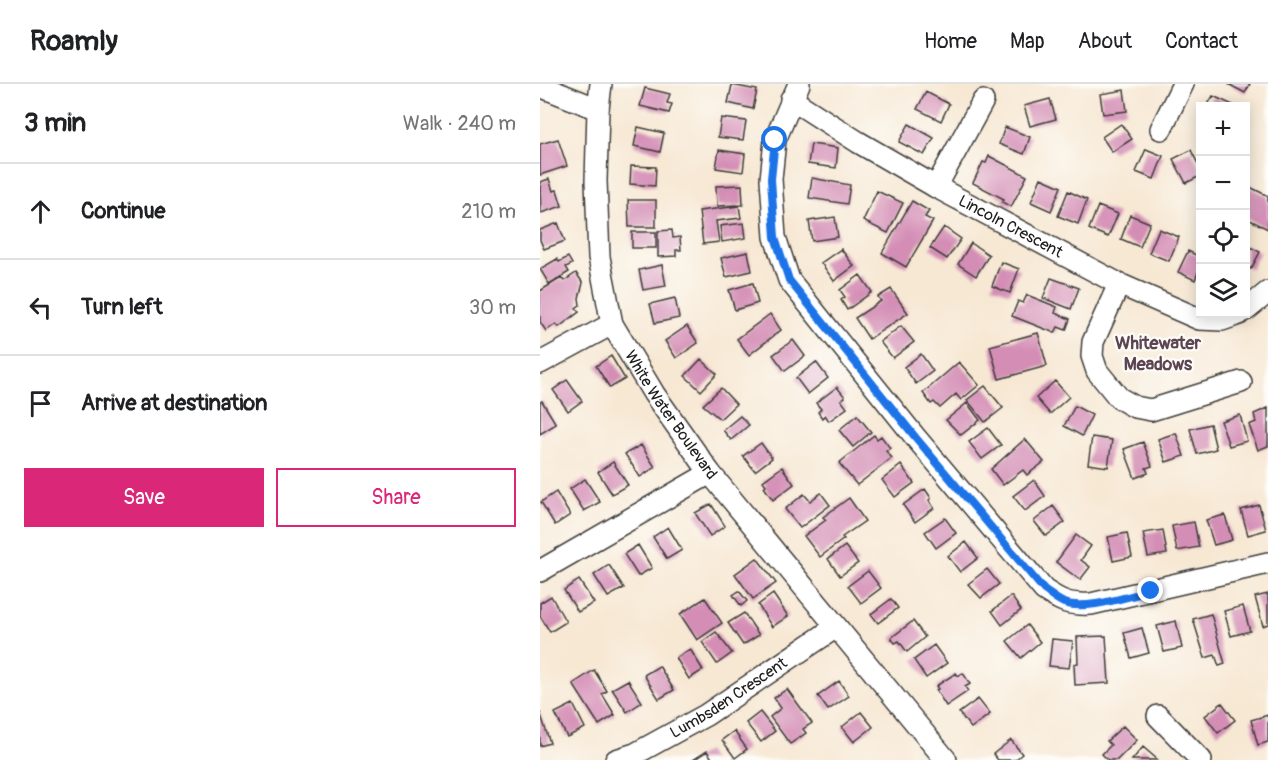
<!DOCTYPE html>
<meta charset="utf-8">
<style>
:root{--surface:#fff;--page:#f6f6f6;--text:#202124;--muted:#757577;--line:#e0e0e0;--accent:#db2777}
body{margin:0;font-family:Pangolin,sans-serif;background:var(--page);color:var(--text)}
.controls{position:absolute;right:18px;top:18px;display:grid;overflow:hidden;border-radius:0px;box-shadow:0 3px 15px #0003}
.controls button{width:54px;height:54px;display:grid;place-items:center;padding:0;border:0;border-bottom:2px solid var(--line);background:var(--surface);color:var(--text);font:30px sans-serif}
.stop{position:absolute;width:18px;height:18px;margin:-14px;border:4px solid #1a73e8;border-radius:50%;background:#fff}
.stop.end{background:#1a73e8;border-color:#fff;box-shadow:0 2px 6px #0008}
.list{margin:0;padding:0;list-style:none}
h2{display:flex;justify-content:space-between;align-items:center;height:78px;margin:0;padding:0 24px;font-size:26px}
h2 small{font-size:20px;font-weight:400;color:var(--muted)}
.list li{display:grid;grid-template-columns:39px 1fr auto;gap:18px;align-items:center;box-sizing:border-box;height:96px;padding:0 24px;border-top:2px solid var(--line)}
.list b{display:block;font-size:22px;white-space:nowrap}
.list em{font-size:20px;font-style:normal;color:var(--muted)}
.actions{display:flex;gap:12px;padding:18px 24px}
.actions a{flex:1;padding:14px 0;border:2px solid var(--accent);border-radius:0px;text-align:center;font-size:21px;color:var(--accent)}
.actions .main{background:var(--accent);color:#fff}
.icon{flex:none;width:33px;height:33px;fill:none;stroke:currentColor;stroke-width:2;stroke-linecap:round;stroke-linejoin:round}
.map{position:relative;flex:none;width:728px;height:676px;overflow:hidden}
header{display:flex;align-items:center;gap:36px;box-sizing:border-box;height:84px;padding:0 30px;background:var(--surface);border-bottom:2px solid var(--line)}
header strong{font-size:28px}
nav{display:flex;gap:33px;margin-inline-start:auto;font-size:21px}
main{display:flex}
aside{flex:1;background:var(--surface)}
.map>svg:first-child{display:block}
.building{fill:#d48eb6}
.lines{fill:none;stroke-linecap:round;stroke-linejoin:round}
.minor-casing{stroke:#3d3b38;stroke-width:24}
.minor{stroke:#fff;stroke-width:21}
.route{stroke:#1a73e8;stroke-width:8}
.labels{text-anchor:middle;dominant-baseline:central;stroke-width:4.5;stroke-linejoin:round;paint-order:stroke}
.street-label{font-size:16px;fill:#1c1c1c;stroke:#fdfcf7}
.neighbourhood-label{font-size:18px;font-weight:bold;fill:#5c4452;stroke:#fdfcf7}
</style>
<header>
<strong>Roamly</strong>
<nav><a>Home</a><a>Map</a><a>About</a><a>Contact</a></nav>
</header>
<main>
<aside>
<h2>3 min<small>Walk · 240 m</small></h2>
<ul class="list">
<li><svg class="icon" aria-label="ahead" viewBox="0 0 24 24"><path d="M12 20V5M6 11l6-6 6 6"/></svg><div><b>Continue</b></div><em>210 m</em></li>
<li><svg class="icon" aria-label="left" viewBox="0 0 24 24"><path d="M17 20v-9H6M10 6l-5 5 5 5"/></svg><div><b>Turn left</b></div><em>30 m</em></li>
<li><svg class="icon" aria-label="arrive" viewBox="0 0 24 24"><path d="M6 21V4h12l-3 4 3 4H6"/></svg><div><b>Arrive at destination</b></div></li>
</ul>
<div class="actions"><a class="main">Save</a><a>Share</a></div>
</aside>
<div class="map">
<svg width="728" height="676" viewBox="0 0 728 676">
<rect width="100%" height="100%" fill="#fdfcf7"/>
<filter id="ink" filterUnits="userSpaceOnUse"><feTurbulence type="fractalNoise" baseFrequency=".0167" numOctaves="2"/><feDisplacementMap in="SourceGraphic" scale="12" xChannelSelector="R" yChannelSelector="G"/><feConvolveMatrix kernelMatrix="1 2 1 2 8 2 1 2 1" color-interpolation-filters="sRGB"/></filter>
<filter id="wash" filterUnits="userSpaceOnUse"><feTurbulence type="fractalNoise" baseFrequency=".008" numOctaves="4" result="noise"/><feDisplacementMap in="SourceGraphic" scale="24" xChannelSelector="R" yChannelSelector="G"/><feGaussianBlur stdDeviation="1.35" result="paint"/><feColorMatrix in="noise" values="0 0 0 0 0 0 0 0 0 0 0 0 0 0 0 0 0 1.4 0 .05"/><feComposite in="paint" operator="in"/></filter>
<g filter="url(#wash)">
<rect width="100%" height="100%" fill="#f7e8d4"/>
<g id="blocks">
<!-- building -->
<path class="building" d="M688,0H710L705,9Z
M192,1L217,6L213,25L188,19Z
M105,4L130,10L127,19L132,20L129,29L100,22Z
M584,6L587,27L563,30L560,10Z
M386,8L409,20L401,37L377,25Z
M673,12L695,22H667Z
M510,15L516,35L490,42L484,22Z
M181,34L206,37L203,56L178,53Z
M369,40L394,54L384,71L359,58Z
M581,40L592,55L572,68L562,53Z
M98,43L124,49L120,68L94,62Z
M465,43L490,53L484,70L459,60Z
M18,55L27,82L0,91V60Z
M271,60L298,64L296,84L268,80Z
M606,65L623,72L614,95L596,88Z
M179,66L205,70L203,88L176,84Z
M651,66L660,84V92L646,99L633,75Z
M449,72L487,92L471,123L462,118L464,115L433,99L443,78L446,79Z
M91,82L116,83L115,102L90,100Z
M272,94L310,101L307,120L269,114Z
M501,94L521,103L511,127L491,118Z
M9,95L13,107L17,106L22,122L1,129L0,98Z
M202,101L203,121L177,122L176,102Z
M706,101L728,112V145L706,134Z
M337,107L363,119L348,149L323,137Z
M528,107L547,116L538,140L518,132Z
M88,116H116V143H89Z
M372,117L389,127L385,133L393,137L366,183L342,169Z
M199,122L201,134L176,137L179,158L163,160L159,127Z
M558,122L578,130L568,153L549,145Z
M590,131L610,139L600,163L581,155Z
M295,133L298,153L272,157L269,137Z
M18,139L25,157L4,165L0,156V146Z
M204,139L206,154L182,158L180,142Z
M404,143L421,155L407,175L390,164Z
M619,145L639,153L629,177L609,169Z
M132,146L133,154L140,153L141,166H136V172L118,173V147Z
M92,148H116V164H92Z
M431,159L449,171L436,192L418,180Z
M706,161L720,168L711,185L706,182Z
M301,165L314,182L294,197L281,179Z
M648,167L660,173V183L655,196L638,188Z
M208,168L212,187L186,193L181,174Z
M28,173L32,180L26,183L29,188L9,200L0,185L17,175L19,178Z
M461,178L479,185L470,209L452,202Z
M122,181L126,202L103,206L99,186Z
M36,189L43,199L39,214L40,221L36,224L39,228L19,243L16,240L6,247L0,238V207L21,194L24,197Z
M320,191L332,208L307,226L301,216L305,213L300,206Z
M511,194L539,204L531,225L503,214Z
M213,199L218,219L195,226L189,206Z
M351,205L368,229L329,255L315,234L341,217L338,213Z
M487,211L517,223L515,229L530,235L526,246L518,243L515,249L472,232L478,217L483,219Z
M135,214L139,234L115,239L110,220Z
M230,230L241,246L209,271L197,255Z
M147,242L158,259L136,274L125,257Z
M361,242L374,258L353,274L340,258Z
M498,249L507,282L459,295L450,262Z
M253,256L265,272L245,287L233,271Z
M381,270L393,287L376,300L364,283Z
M71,272L85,295L70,304L56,282Z
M161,275L177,290L161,307L145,292Z
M276,278L288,294L268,310L256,294Z
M419,278L439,301L421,316L416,310L400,324L394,318L391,320L383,309Z
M27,296L42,317L28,327L13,306Z
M515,297L529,313L510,330L496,314Z
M445,302L463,324L445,338L427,316Z
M297,303L305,313L301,316L307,324L289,337L285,331L282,334L278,328L281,325L276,319Z
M181,304L196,320L180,335L163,321Z
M2,317L16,340L0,350V318Z
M427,319L440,336L421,351L406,336Z
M535,322L552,331L542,352L524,342Z
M728,324V362L718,366L709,341L716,338L714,330Z
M317,331L331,348L313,363L299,346Z
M700,331L707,357L689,362L681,337Z
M200,332L209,341L191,356L183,346Z
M670,340L676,365L657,370L650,345Z
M448,344L461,361L442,375L429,358Z
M636,349L644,372L626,378L618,355Z
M334,351L337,355L341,352L350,364L346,367L352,374L317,401L299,379Z
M552,353L572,356L568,383L548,380Z
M485,355L504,378L487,391L483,386L463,401L451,385Z
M603,358L612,382L606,384L608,389L595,394L584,365Z
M221,359L232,374L215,387L203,372Z
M101,361L115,383L100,393L85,370Z
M73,378L88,401L72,410L58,388Z
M361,381L374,399L355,413L342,396Z
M242,383L254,400L233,416L224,403L226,401L223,397Z
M45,395L60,418L44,427L30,405Z
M494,396L505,412L485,427L473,412Z
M385,405L391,414L389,416L394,424L375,438L363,421Z
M16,408L30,431L15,441L1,418Z
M281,409L290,421L260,444L245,425L264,410L270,417Z
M309,414L325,437L302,453L304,455L280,473L264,452L286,436L283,433Z
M171,420L185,442L170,452L155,429Z
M719,421L726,446L708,451L701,426Z
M513,422L525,438L506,452L494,437Z
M685,431L692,456L674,461L666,436Z
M405,434L416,449L396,464L385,448Z
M654,438L659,463L637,467L632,442Z
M128,443L142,466L127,475L113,453Z
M623,446L627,470L608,473L603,449Z
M587,449L592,473L573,477L568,453Z
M536,451L551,462L541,476L550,483L540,496L516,478Z
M426,458L438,474L420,488L408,472Z
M98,461L112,484L98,492L84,470Z
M305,462L318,479L300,492L288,475Z
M217,474L236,499L213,515L195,490Z
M69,481L84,504L68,513L54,491Z
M447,485L459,500L441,514L428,500Z
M328,487L341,504L321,519L308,502Z
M39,496L54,519L38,528L24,506Z
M199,507L207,517L201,522L193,511Z
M233,510L248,532L232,543L218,521Z
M728,510V540L723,542L715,513Z
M11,512L26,538L10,548L0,532V519Z
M471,512L481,526L462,541L452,527Z
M165,514L182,539L157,556L140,530Z
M351,515L358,524L338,539L331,530Z
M703,522L710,547L691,552L684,527Z
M204,529L219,551L203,561L188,539Z
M671,530L685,580L679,582L675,571L665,574L653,535Z
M373,537L385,553L367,568L359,557L355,559L351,554Z
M636,537L642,564L624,568L617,542Z
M487,541L500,558L481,574L467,557Z
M602,544L609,569L591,574L584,549Z
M176,548L192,569L177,580L162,558Z
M566,552L569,599L535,601L534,580L538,579L537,553Z
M512,555L533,557L529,584L509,582Z
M394,561L407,579L386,594L374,576Z
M150,565L163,586L149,595L136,574Z
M119,582L134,606L119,615L104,591Z
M54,586L67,607L62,610L75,631L59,641L33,600Z
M416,589L418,592L423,589L430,600L425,603L428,607L406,622L396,606L398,605L396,602Z
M88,596L102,618L87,628L72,605Z
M299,597L309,612L288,626L278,612Z
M247,605L272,639L263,645L266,649L250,660L230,633L241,624L234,614Z
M438,615L450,630L431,644L419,629Z
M682,619L695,636L678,649L665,632Z
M33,620L45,644L27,653L15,629Z
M0,628L10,659L0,662Z
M220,628L235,647L221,658L206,639Z
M321,628L333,643L314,658L302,643Z
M728,631V658L718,661L711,636Z
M583,642L597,656L577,676H568L562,670L571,661L567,657Z
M194,647L207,665L195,674L182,656Z
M471,656L482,670L475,676H458L453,670Z
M603,663L618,676H592Z
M167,667L173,676H153Z"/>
</g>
</g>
<g filter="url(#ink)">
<use href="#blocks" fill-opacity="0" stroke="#3d3b38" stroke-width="1.5"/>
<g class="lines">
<defs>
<g id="minor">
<path id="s1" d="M61,0L58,25L56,97L59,173L72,240L114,310L170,389L406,676"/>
<path d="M259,0L235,56L231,95L235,153L249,196L376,354L504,506C522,518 529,521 551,520L728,479"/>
<path d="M0,2L58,25"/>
<path id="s2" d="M251,15L318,58L396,103L579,200L659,235L682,236L699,230"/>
<path d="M621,45L643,0"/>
<path d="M396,103L443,17"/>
<path d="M579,200L553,258L552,272L557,287L579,314L595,323L611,326L701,298"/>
<path d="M706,226L728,208"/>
<path d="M0,279L72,240"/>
<path d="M0,487L170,389"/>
<path d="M618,632L661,676"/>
<path id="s3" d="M76,676L95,670L166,631L296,543"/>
</g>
</defs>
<!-- minor casing -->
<use href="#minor" class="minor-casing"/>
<!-- minor -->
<use href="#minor" class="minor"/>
</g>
</g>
<g class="lines" filter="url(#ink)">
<!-- route -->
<path class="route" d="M235,56L231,95L235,153L249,196L376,354L504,506C510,510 517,516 524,519C547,527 587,512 611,507"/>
</g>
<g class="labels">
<!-- street labels -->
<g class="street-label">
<text stroke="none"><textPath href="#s2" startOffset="254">Lincoln Crescent</textPath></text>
<text stroke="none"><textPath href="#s1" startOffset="350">White Water Boulevard</textPath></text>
<text stroke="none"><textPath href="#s3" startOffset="129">Lumbsden Crescent</textPath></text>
</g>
<!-- neighbourhood labels -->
<g class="neighbourhood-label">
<text x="618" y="259">Whitewater<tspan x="618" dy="21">Meadows</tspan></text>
</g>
</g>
</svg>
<div class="controls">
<button>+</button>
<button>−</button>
<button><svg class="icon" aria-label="locate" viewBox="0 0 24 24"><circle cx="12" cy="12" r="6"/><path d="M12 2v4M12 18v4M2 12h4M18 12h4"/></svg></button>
<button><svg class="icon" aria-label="layers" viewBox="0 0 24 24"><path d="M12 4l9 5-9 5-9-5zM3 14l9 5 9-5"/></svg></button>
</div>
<div class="stop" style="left:235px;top:56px"></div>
<div class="stop end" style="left:611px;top:507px"></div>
</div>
</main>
